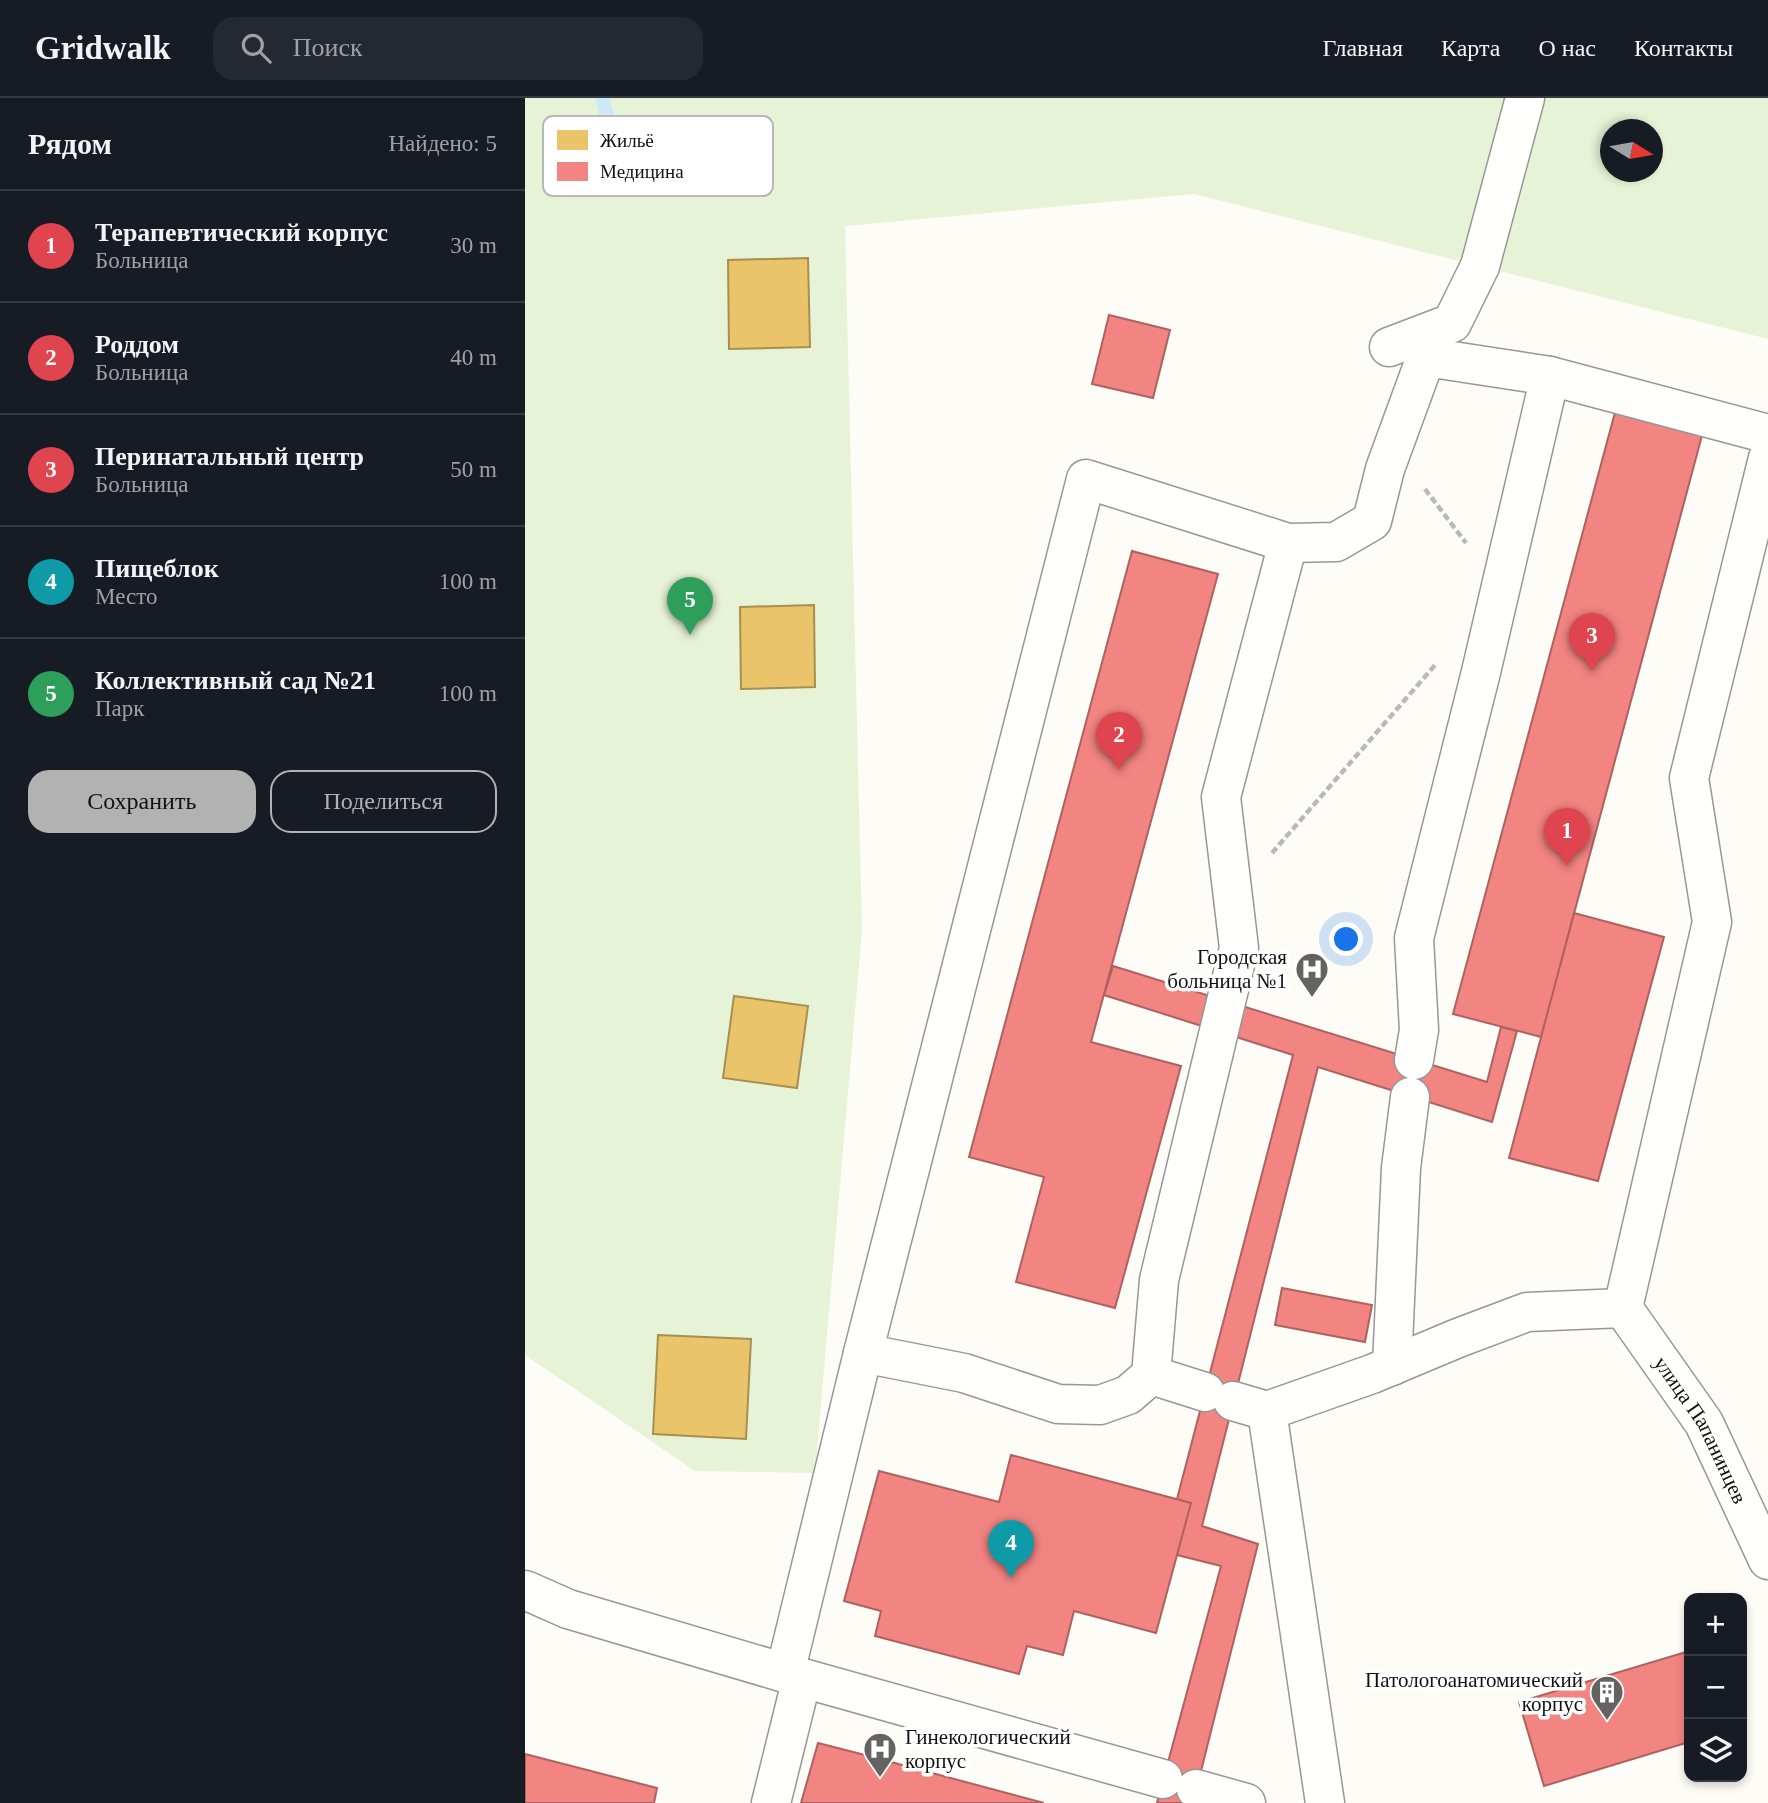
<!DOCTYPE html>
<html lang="ru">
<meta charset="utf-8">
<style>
:root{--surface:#171b24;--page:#242831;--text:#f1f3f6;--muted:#9ea1a6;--line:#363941;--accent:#b2b2b3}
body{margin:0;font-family:Georgia,serif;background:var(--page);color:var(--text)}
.controls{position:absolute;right:21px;bottom:21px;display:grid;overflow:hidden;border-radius:14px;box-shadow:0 4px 10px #0003}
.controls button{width:63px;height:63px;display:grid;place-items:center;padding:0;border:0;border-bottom:2px solid var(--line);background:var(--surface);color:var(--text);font:35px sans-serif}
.compass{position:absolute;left:1075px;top:21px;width:63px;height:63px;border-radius:50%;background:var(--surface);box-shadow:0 4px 10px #0003;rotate:101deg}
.you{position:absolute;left:822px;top:842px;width:24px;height:24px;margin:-18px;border:5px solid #fff;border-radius:50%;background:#1a73e8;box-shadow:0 0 0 10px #1a73e833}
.badge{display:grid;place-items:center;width:46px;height:46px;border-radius:50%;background:var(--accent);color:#fff;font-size:23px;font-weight:700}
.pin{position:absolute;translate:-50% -58px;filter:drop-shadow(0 2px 4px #0008)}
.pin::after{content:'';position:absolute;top:37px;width:24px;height:21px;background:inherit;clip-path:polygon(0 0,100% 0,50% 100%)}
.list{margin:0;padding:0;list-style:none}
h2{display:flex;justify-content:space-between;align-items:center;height:91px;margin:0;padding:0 28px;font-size:30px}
h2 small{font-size:23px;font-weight:400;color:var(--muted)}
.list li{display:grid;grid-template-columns:46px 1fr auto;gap:21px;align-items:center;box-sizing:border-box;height:112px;padding:0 28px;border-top:2px solid var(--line)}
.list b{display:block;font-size:26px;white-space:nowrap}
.list p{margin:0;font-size:23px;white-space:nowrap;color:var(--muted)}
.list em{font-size:23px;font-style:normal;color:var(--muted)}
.actions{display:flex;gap:14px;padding:21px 28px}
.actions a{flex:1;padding:16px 0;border:2px solid var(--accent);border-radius:21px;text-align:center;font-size:24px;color:var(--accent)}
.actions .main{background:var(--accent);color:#111}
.icon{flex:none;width:38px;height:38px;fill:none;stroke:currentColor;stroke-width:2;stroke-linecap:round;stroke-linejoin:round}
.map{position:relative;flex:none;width:1243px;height:1705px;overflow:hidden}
header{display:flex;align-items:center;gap:42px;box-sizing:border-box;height:98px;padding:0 35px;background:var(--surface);border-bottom:2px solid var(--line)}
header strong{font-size:33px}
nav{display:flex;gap:38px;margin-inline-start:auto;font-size:24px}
.search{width:490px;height:63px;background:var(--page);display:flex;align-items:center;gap:18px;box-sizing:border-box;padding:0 24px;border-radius:21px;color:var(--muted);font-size:26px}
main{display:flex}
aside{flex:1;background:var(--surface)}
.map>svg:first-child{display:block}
.green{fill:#e7f3d7;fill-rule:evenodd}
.homes{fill:#e9c46a;stroke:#a88e4f;stroke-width:2}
.health{fill:#f28482;stroke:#ae6260;stroke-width:2}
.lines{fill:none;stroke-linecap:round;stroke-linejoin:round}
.stream{stroke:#cde8f7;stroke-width:14}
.minor-casing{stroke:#979795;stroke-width:41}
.path{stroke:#b9b9b8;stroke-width:4.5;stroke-dasharray:7 3.5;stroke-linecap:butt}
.minor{stroke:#fffffe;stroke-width:38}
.labels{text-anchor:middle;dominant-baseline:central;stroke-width:7;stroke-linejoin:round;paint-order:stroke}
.poi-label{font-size:21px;fill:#111;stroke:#fff;text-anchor:end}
.street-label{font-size:21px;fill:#111;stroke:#fff}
.key{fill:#fff;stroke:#b8b8b8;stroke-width:2}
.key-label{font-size:19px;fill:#111}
</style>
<header>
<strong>Gridwalk</strong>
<div class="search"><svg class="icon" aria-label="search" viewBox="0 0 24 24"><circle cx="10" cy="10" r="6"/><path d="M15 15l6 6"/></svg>Поиск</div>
<nav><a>Главная</a><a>Карта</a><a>О нас</a><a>Контакты</a></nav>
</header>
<main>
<aside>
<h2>Рядом<small>Найдено: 5</small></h2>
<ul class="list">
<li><span class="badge" style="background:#e0444e">1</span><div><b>Терапевтический корпус</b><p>Больница</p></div><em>30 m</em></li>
<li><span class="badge" style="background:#e0444e">2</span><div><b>Роддом</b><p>Больница</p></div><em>40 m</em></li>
<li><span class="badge" style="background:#e0444e">3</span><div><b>Перинатальный центр</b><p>Больница</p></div><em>50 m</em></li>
<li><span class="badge" style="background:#0f9aa8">4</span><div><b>Пищеблок</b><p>Место</p></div><em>100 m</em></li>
<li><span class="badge" style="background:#2e9e5b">5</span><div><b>Коллективный сад №21</b><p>Парк</p></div><em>100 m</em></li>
</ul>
<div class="actions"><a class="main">Сохранить</a><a>Поделиться</a></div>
</aside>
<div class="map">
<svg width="1243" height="1705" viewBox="0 0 1243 1705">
<rect width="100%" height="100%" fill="#fdfcf7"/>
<!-- green -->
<path class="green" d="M0,0H1243V241L669,96L320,128L337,833L290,1375L170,1373L0,1257ZM1086,32H1128V74H1086Z"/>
<!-- homes -->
<path class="homes" d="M283,160L285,249L204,251L203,162Z
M289,507L290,589L216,591L215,509Z
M209,898L283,908L272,990L198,980Z
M133,1237L226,1241L221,1341L128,1336Z"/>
<!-- health -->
<path class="health" d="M584,217L645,232L628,300L567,286Z
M1092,307L1179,330L1016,939L928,916Z
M607,453L693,476L566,944L656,968L590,1210L491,1184L519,1079L444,1059Z
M1049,815L1139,839L1073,1083L984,1060Z
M588,868L962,984L976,929L992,933L967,1024L793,969L677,1428L733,1446L668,1705H632L696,1468L652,1457L666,1405L652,1401L768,957L579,897Z
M757,1190L847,1207L840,1244L750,1227Z
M486,1357L666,1405L631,1535L549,1513L538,1557L502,1548L494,1576L350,1538L356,1513L319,1503L354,1373L474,1404Z
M1161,1554L1164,1565V1644L1019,1688L994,1604Z
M293,1645L336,1656L519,1705H276Z
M0,1656L132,1690L129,1705H0Z"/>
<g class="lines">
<!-- stream -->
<path class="stream" d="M77,0L90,47"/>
<defs>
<g id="minor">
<path d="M864,249L927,225L955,168L1000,0"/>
<path d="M889,962L894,932L889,840L956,574L1025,278"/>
<path d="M1098,1210L1187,824L1164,680L1243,360"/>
<path id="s1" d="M1098,1210L1179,1325L1243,1462"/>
<path d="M338,1255L561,381L763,445L811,444L847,423L860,371L901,259L1025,278L1243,336"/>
<path d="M867,1268L876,1070L885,999"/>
<path d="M626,1277L634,1182L714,850L696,699L763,445"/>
<path d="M708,1303L742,1313L847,1276L933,1240L1002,1214L1098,1210"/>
<path d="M742,1313L800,1705"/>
<path d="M0,1492L43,1511L260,1575L338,1255L439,1275L533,1306L575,1307L603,1297L626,1277L680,1294"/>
<path d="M260,1575L638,1681"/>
<path d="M671,1691L721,1705"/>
<path d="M246,1705L277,1580"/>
</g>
</defs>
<!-- minor casing -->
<use href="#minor" class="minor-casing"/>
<!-- path -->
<path class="path" d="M900,391L941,445
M747,755L911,566"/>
<!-- minor -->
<use href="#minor" class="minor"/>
</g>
<!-- icons -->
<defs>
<symbol id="hospital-pin" viewBox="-11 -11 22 30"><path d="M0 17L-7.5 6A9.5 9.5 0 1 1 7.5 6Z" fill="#646362" stroke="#fff"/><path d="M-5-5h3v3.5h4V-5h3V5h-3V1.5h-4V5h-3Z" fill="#fff"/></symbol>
<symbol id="building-pin" viewBox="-11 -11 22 30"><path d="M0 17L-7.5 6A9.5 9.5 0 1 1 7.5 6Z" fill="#646362" stroke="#fff"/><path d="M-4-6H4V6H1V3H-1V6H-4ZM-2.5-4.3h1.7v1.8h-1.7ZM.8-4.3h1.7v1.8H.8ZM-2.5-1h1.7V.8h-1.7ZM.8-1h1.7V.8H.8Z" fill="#fff"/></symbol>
</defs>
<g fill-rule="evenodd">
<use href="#hospital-pin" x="768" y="852" width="38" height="52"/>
<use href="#building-pin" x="1063" y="1575" width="38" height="52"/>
<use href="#hospital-pin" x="336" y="1632" width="38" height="52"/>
</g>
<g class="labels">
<!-- poi labels -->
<g class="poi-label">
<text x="762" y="859">Городская<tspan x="762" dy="24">больница №1</tspan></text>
<text x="1058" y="1582">Патологоанатомический<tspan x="1058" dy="24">корпус</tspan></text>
<text x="380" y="1639" text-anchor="start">Гинекологический<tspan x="380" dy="24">корпус</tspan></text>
</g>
<!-- street labels -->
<g class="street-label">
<text stroke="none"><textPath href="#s1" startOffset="145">улица Папанинцев</textPath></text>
</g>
</g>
<!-- legend -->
<rect x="18" y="18" width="230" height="80" rx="10" class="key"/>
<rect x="32" y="32" width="31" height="20" fill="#e9c46a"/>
<rect x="32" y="64" width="31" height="19" fill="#f28482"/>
<g class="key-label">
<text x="75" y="49">Жильё</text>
<text x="75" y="80">Медицина</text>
</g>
</svg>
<div class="controls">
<button>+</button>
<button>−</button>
<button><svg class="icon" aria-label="layers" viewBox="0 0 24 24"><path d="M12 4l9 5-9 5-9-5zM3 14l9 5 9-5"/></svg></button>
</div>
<svg class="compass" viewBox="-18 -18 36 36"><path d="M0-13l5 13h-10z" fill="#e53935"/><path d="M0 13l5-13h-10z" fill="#9ea1a6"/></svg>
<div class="you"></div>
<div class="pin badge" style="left:1042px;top:768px;background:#e0444e">1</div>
<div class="pin badge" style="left:594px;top:672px;background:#e0444e">2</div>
<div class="pin badge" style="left:1067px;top:573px;background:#e0444e">3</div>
<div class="pin badge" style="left:486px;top:1480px;background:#0f9aa8">4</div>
<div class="pin badge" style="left:165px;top:537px;background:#2e9e5b">5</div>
</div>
</main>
